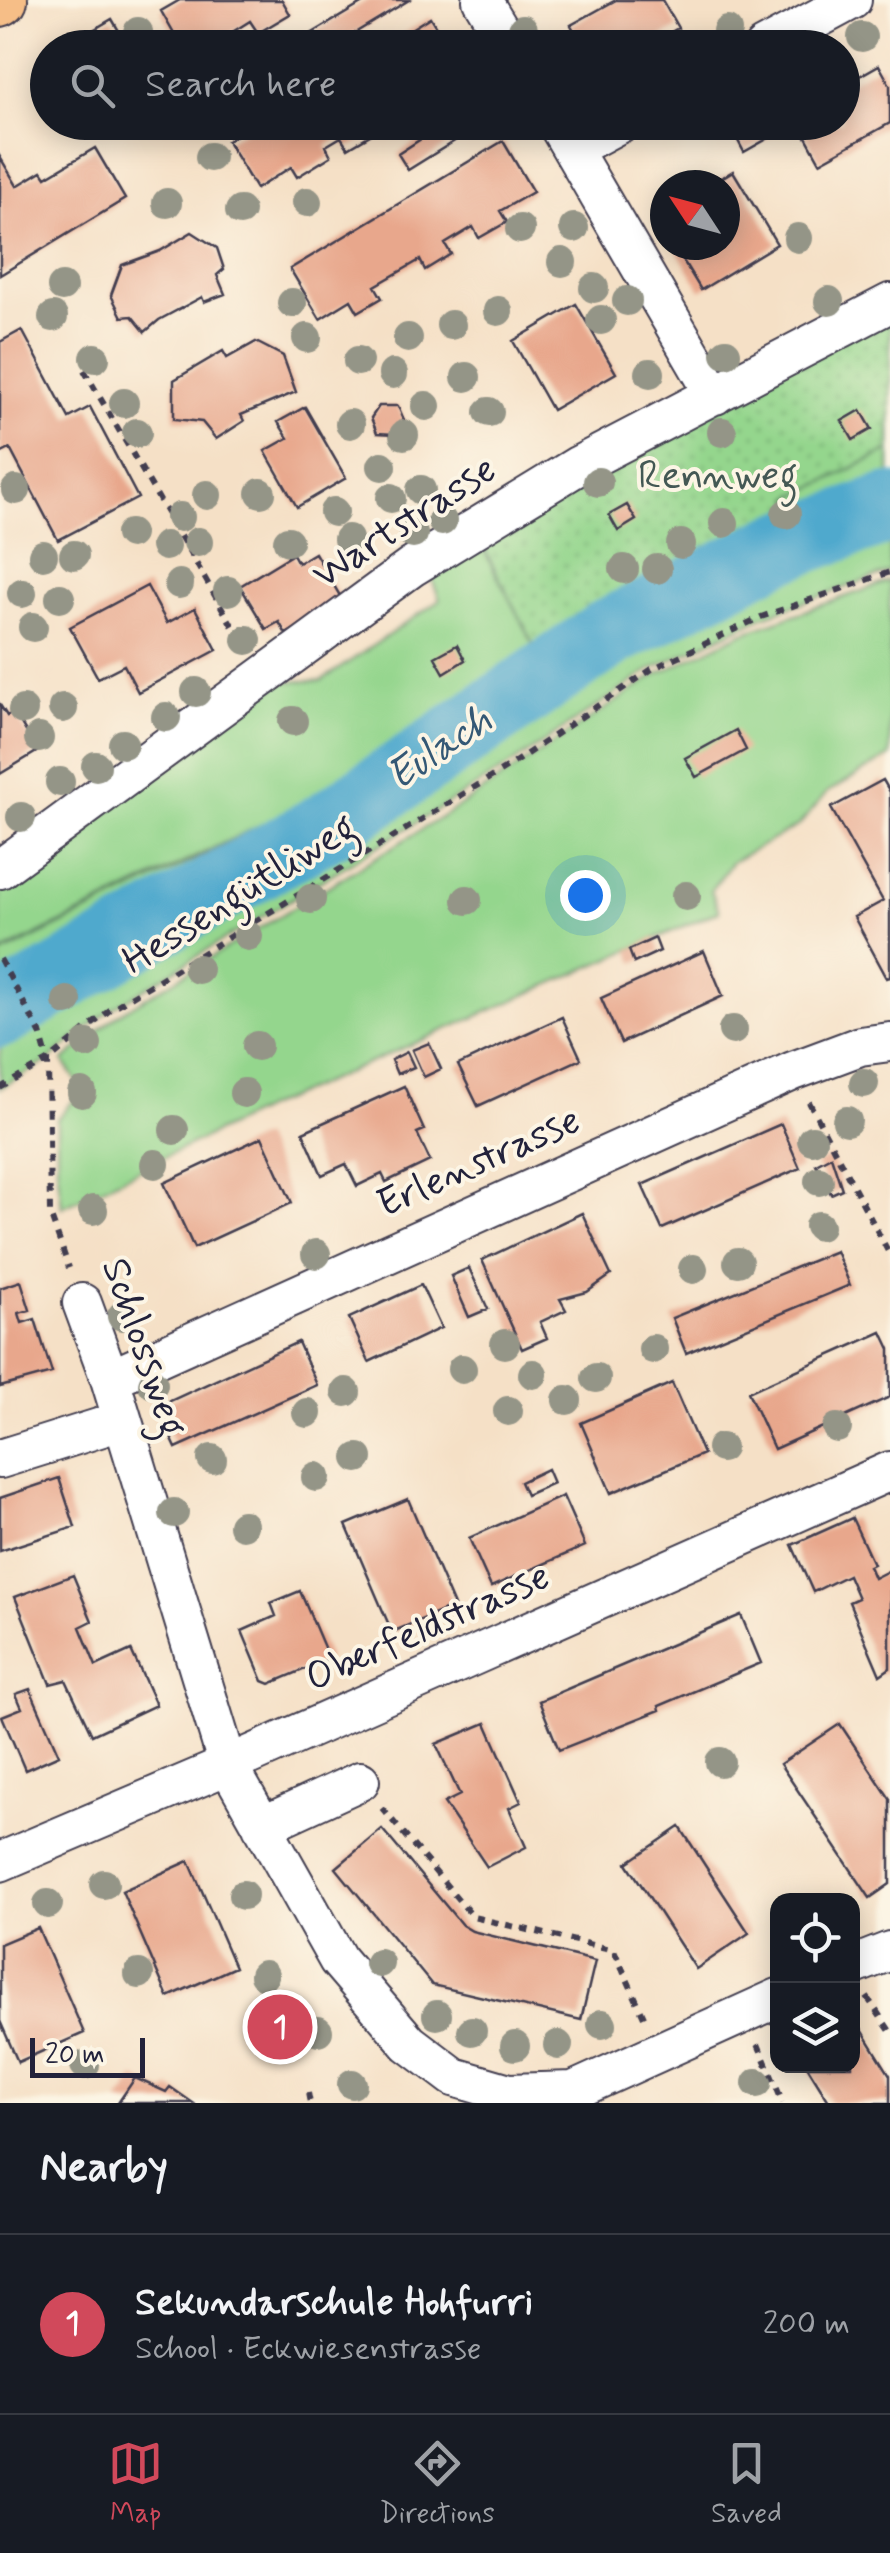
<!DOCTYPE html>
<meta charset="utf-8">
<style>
:root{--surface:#171b24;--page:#242831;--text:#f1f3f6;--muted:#9ea1a6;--line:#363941;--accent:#d1495b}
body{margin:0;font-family:Mynerve,sans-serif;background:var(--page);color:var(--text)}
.controls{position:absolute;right:30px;bottom:30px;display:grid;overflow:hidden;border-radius:20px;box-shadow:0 5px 25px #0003}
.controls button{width:90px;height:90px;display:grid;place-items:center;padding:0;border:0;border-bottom:2px solid var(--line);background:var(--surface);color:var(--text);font:50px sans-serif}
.compass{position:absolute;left:650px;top:170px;width:90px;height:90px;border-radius:50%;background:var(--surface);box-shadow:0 5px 25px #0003;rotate:306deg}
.scale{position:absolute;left:30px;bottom:25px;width:115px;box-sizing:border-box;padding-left:10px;border:5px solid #22223b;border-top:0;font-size:28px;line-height:35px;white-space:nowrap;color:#22223b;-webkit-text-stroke:8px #fcf5e5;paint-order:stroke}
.you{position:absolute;left:585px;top:895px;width:35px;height:35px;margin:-25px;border:8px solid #fff;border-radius:50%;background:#1a73e8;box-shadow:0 0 0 15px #1a73e833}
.badge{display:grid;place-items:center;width:65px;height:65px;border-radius:50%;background:var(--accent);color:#fff;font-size:32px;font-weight:700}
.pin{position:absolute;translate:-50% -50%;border:5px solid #fff;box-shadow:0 2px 10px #0006}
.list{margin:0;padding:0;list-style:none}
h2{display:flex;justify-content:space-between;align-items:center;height:130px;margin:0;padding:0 40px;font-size:42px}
h2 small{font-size:32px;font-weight:400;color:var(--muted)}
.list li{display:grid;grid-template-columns:65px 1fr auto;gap:30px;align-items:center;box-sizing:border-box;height:180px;padding:0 40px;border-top:2px solid var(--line)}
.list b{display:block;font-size:38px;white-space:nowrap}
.list p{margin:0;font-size:32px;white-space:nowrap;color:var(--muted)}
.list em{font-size:32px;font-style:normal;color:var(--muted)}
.icon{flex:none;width:55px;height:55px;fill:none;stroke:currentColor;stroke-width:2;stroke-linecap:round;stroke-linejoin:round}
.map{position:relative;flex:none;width:890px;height:2103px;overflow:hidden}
.search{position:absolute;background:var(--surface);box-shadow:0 5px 25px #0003;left:30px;right:30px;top:30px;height:110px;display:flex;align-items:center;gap:25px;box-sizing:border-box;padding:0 35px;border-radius:55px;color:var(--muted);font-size:38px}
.sheet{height:310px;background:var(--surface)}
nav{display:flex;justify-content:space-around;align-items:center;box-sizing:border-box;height:140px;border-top:2px solid var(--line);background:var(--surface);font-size:28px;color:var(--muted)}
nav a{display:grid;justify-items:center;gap:5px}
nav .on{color:var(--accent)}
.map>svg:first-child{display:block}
.grass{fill:#94d68d;stroke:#5b7c64;stroke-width:2.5}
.garden{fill:url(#garden-dots);stroke:#5b7c64;stroke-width:2.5}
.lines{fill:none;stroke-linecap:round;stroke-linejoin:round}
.river{stroke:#50a9cd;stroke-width:70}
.building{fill:#e8a78c}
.minor-casing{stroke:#423e50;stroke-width:42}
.major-casing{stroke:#423e50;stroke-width:52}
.path{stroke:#423e50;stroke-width:6;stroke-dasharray:8 8;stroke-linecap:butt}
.minor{stroke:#fff;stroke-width:38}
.major{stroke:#f6be87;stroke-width:48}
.tree{fill:#949587}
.labels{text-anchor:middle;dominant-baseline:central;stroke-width:8;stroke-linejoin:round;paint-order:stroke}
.park-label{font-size:40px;fill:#445854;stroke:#fcf5e5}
.street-label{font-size:40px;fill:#22223b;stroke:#fcf5e5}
.water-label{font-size:42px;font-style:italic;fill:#345875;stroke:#fcf5e5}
</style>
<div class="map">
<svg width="890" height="2103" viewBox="0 0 890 2103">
<defs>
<pattern id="garden-dots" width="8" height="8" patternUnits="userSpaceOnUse" patternTransform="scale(2.5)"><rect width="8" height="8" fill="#94d68d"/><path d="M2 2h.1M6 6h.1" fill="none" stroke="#7fb77b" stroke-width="1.8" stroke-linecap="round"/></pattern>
</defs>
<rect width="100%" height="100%" fill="#fcf5e5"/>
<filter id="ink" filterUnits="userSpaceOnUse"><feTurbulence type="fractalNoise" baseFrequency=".01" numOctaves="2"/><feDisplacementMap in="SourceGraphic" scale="20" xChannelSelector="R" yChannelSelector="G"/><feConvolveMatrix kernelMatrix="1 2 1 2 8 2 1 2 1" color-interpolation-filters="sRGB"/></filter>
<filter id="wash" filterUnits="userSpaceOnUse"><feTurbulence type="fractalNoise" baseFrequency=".0048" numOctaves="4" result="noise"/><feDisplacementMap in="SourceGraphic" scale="40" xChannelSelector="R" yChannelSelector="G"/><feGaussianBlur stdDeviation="2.25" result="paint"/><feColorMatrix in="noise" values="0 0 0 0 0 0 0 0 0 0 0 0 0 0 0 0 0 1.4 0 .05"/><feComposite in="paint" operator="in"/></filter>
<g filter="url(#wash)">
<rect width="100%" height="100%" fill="#f5e0c6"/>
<!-- grass -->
<path class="grass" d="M890,450V572L761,617L652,669L506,768L111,1009L48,1061L0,1088V955L341,788L348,782L0,953V883L272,681H321L440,600L429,572L479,541L533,643L803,520L789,499Z
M890,581V756L828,792L799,825L732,862L711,890L719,911L268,1107L62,1207L57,1167V1119L83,1090L63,1061L117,1015L460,806L654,676L742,633Z"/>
<!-- garden -->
<path class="garden" d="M890,303V450L790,498L803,519L533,644L474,529Z"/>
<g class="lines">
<!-- river -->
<path class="river" d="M0,1013L330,824L611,632L776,549L890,508"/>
</g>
<g id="blocks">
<!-- building -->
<path class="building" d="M180,0H282L290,14L258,33L250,21L207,48H182L161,11Z
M368,0H409L330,48H299L296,43Z
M616,0H662L678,28L643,48H584L571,25Z
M430,17L449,48H381Z
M112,19L129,48H62Z
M879,65L890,85V123L820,162L798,122H842V86Z
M257,122H376L380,129L348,148L341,137L326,146L331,156L297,177L291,167L256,189L227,141Z
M447,122H485L408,170L398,154Z
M728,122H779L783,130L744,152Z
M503,141L533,192L500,211L507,222L479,238L473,227L445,244L451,254L425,270L420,260L375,286L382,298L358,312L351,300L320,319L290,269Z
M95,148L125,199L0,275V157L17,186L42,171L46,177Z
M733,171L777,244L701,290L676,249L683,245H725V185H710Z
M192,232L217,248L224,269L217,275L225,294L204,302L202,297L159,320L145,332L132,316L122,317L111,295L122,265L160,251Z
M576,304L616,373L552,410L513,341Z
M22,330L69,418L90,407L138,498L58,540L10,449L0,454V342Z
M256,342L283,356L296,392L241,415L244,421L216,439L202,422L174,419V380L223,351L227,358Z
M379,406H398L404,420L395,434L377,433L371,418Z
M305,407L346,478L297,507L265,451L288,438L278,422Z
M861,410L872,429L853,440L842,421Z
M627,505L636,520L618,531L609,515Z
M315,553L343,601L286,634L279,622L266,629L240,586L293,554L298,563Z
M147,586L167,623L195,608L217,650L138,692L124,665L98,678L70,627Z
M457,645L465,660L444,673L435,657Z
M0,705L7,716L14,712L38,751L0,774Z
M736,730L746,750L696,777L685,758Z
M883,780L890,792V977L887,978L854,917L883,901L831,808Z
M655,938L660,951L634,963L629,950Z
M704,951L723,996L621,1043L601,998Z
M562,1017L581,1059L478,1106L458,1065Z
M429,1043L441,1069L424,1077L412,1050Z
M407,1052L414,1067L397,1074L391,1060Z
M404,1086L424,1130L417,1133L430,1161L386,1182L382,1174L357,1186L346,1164L322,1175L303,1132Z
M781,1124L800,1168L662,1229L642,1185Z
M262,1137L292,1203L194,1248L164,1183Z
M831,1156L842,1189L831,1194L816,1164Z
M582,1213L611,1275L587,1292L560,1299L566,1310L540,1322L547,1338L522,1349L482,1260Z
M836,1251L850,1285L686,1353L672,1318Z
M469,1268L488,1309L469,1317L451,1276Z
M21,1281L30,1310L19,1313L22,1323L35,1319L52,1373L0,1387V1288Z
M421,1285L441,1328L369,1362L349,1318Z
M882,1332L890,1349V1397L774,1449L748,1392Z
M298,1342L317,1385L176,1448L157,1407Z
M672,1383L703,1454L611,1493L581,1423Z
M547,1469L553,1483L526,1495L520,1482Z
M59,1478L75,1527L0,1551V1498Z
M563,1496L585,1546L491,1587L469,1538Z
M408,1499L454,1606L392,1632L346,1525Z
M852,1518L873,1564L869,1566L874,1578L890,1570V1668L880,1675L849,1602L858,1598L848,1575L813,1592L792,1545Z
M73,1575L92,1621L80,1627L96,1666L131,1650L156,1705L92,1735L66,1680L50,1684L15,1597Z
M300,1591L329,1659L270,1684L263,1681L242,1631L276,1616L271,1603Z
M741,1615L761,1663L659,1706L660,1710L559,1750L539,1701Z
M30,1689L59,1755L25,1770L2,1716L22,1708L16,1694Z
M486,1723L521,1802L509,1808L526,1847L487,1867L444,1803L460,1795L436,1744Z
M840,1724L890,1799V1884L870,1898L780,1764Z
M680,1827L749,1933L696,1969L627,1863Z
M382,1829L462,1925L472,1931L595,1961L581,2020L432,1985L336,1868Z
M189,1861L235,1967L168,1997L122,1891Z
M38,1928L84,2033L18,2062L0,2021V1944Z
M856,2020L890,2075V2103H830L807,2066H852V2023Z
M135,2078L166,2092L170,2087L193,2103H118Z"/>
</g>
</g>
<g filter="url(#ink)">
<use href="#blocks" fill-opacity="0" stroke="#423e50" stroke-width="2.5"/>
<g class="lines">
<defs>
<path id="minor" d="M482,0L511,48
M763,48L852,0
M556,122L715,395
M572,149L622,122
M0,869L412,567L579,465L890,303
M82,1303L110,1379L228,1765L338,1960L409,2043L454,2077L509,2093L573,2091L778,1998
M110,1379L793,1071L860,1046L890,1042
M0,1459L121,1421
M262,1826L360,1781
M0,1862L228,1765L890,1471
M852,1966L890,1951"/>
<path id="major" d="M0,2L3,0"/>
</defs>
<!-- minor casing -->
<use href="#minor" class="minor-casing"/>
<!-- major casing -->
<use href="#major" class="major-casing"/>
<!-- path -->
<path class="path" d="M84,370L243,644
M0,959L40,1033L48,1061L50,1214L69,1268
M0,1088L48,1061L111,1009L506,768L652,669L761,617L890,572
M809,1102L890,1255
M382,1808L473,1917L614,1950L645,2019
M867,1997L890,2031
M758,2044L783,2103
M308,2093L310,2103"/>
<!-- minor -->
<use href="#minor" class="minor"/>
<!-- major -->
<use href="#major" class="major"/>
</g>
<!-- trees -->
<g class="tree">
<circle cx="523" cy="29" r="15"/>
<circle cx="727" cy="31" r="15"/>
<circle cx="138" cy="32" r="15"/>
<circle cx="862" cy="37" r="15"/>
<circle cx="210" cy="157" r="15"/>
<circle cx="307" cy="202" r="15"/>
<circle cx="167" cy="203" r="15"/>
<circle cx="240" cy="211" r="15"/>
<circle cx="574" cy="228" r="15"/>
<circle cx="520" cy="229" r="15"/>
<circle cx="798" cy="238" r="15"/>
<circle cx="562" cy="262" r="15"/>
<circle cx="62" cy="287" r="15"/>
<circle cx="594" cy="288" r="15"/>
<circle cx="627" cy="301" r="15"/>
<circle cx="829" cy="301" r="15"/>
<circle cx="292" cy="303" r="15"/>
<circle cx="498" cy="311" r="15"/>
<circle cx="53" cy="317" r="15"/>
<circle cx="601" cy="320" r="15"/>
<circle cx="451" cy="325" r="15"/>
<circle cx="307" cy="338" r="15"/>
<circle cx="408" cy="338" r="15"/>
<circle cx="726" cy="353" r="15"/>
<circle cx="95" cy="358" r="15"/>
<circle cx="358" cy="361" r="15"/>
<circle cx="650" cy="373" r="15"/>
<circle cx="393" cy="374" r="15"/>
<circle cx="466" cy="377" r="15"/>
<circle cx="124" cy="403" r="15"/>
<circle cx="426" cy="406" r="15"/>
<circle cx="489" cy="412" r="15"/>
<circle cx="350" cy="424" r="15"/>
<circle cx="722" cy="432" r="15"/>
<circle cx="137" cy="433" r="15"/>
<circle cx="404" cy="435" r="15"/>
<circle cx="382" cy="466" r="15"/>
<circle cx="598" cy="482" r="15"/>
<circle cx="16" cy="490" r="15"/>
<circle cx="421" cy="490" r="15"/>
<circle cx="261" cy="493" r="15"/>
<circle cx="207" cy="495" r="15"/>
<circle cx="391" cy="498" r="15"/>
<circle cx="334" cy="512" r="15"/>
<circle cx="786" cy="514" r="15"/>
<circle cx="180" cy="517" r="15"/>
<circle cx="442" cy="521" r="15"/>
<circle cx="724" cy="523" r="15"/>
<circle cx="130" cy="534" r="15"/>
<circle cx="413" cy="534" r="15"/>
<circle cx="348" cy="539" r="15"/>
<circle cx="288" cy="541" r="15"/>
<circle cx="198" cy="542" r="15"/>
<circle cx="681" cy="544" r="15"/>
<circle cx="165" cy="546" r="15"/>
<circle cx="43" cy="555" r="15"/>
<circle cx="74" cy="555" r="15"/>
<circle cx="624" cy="569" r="15"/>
<circle cx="657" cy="569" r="15"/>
<circle cx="179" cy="584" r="15"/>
<circle cx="228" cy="591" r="15"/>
<circle cx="22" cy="593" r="15"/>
<circle cx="60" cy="598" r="15"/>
<circle cx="33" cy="627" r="15"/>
<circle cx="247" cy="640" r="15"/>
<circle cx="196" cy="692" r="15"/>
<circle cx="63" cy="708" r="15"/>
<circle cx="23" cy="710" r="15"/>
<circle cx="166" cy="717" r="15"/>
<circle cx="293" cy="721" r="15"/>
<circle cx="39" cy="738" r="15"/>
<circle cx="123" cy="744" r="15"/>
<circle cx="96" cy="766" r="15"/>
<circle cx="60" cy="782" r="15"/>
<circle cx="21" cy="817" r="15"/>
<circle cx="686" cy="896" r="15"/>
<circle cx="311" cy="899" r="15"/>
<circle cx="467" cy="900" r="15"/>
<circle cx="248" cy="936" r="15"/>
<circle cx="198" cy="969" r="15"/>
<circle cx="67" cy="1001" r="15"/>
<circle cx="733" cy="1030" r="15"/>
<circle cx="87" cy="1044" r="15"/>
<circle cx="257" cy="1046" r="15"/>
<circle cx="864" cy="1083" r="15"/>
<circle cx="82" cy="1093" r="15"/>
<circle cx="244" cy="1093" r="15"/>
<circle cx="847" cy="1121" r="15"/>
<circle cx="174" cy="1130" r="15"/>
<circle cx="812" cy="1140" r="15"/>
<circle cx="155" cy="1164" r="15"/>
<circle cx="819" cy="1181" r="15"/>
<circle cx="93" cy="1210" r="15"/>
<circle cx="819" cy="1226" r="15"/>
<circle cx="316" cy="1254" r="15"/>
<circle cx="738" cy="1262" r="15"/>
<circle cx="693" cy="1269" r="15"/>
<circle cx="122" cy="1316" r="15"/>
<circle cx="505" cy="1344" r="15"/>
<circle cx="653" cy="1349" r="15"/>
<circle cx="462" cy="1369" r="15"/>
<circle cx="533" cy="1374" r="15"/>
<circle cx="596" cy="1378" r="15"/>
<circle cx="153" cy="1384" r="15"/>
<circle cx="346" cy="1392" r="15"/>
<circle cx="567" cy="1400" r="15"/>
<circle cx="508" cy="1411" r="15"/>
<circle cx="307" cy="1413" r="15"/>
<circle cx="837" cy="1428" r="15"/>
<circle cx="721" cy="1448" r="15"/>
<circle cx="358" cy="1458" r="15"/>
<circle cx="212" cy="1459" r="15"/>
<circle cx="316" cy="1477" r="15"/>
<circle cx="174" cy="1513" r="15"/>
<circle cx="243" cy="1525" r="15"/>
<circle cx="720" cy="1762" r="15"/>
<circle cx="104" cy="1884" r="15"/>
<circle cx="243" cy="1895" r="15"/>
<circle cx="48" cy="1904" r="15"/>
<circle cx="379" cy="1963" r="15"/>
<circle cx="139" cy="1974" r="15"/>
<circle cx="264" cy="1975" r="15"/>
<circle cx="437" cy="2015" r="15"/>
<circle cx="602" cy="2024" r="15"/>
<circle cx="318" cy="2031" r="15"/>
<circle cx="472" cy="2031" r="15"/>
<circle cx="558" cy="2045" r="15"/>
<circle cx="515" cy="2046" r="15"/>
<circle cx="85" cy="2065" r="15"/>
<circle cx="757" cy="2083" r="15"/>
<circle cx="352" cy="2084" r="15"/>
</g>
</g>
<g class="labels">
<!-- park labels -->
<g class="park-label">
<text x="718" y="477">Rennweg</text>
</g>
<!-- street labels -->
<g class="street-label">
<text transform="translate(405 523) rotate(-33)">Wartstrasse</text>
<text transform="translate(240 895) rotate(-32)">Hessengütliweg</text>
<text transform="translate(479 1163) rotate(-24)">Erlenstrasse</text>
<text transform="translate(143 1348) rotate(71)">Schlossweg</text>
<text transform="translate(428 1628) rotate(-24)">Oberfeldstrasse</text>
</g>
<!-- water labels -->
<g class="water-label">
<text transform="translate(440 749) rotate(-34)">Eulach</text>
</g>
</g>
</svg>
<div class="controls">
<button><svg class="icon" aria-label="locate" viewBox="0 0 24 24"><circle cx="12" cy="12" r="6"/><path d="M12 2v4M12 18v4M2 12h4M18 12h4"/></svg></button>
<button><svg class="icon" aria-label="layers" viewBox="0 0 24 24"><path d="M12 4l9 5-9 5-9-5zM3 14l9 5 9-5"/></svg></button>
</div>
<svg class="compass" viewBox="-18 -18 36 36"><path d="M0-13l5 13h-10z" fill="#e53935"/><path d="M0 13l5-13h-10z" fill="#9ea1a6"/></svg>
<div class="scale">20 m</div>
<div class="you"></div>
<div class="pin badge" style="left:280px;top:2027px">1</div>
<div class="search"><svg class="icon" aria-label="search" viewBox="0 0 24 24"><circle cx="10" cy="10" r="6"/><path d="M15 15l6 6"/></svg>Search here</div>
</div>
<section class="sheet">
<h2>Nearby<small></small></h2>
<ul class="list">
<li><span class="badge">1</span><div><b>Sekundarschule Hohfurri</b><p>School · Eckwiesenstrasse</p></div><em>200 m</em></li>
</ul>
</section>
<nav>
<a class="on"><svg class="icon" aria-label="map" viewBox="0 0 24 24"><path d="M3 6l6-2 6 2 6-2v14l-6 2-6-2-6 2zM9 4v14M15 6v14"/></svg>Map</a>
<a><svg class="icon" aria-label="directions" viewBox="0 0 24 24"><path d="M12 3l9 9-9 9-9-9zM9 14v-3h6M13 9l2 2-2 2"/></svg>Directions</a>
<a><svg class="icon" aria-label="saved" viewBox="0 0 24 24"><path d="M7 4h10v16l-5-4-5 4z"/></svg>Saved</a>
</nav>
